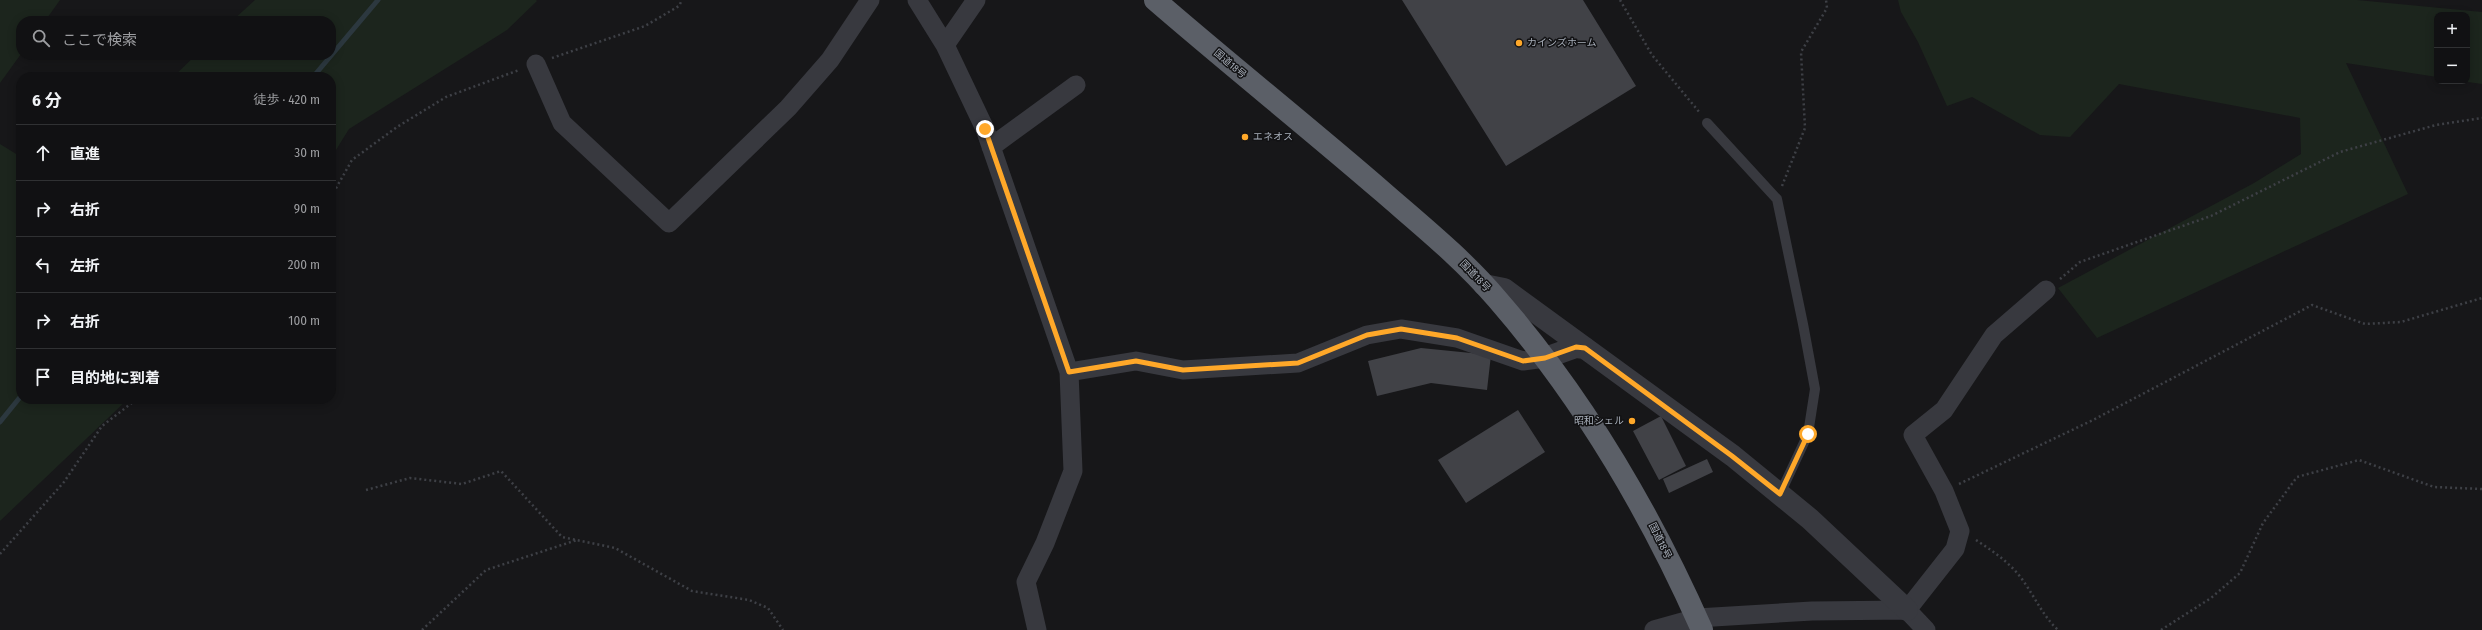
<!DOCTYPE html>
<html lang="ja">
<meta charset="utf-8">
<style>
:root{--surface:#111113;--page:#1e1f21;--text:#f1f3f6;--muted:#9c9da0;--line:#303133}
body{margin:0;font-family:"Fira Sans Condensed","Noto Sans JP",sans-serif;background:var(--page);color:var(--text)}
.controls{position:absolute;right:12px;top:12px;display:grid;overflow:hidden;border-radius:8px;box-shadow:0 2px 10px #0003}
.controls button{width:36px;height:36px;display:grid;place-items:center;padding:0;border:0;border-bottom:1px solid var(--line);background:var(--surface);color:var(--text);font:20px sans-serif}
.stop{position:absolute;width:12px;height:12px;margin:-9px;border:3px solid #ffa829;border-radius:50%;background:#fff}
.stop.end{background:#ffa829;border-color:#fff;box-shadow:0 1px 4px #0008}
.list{margin:0;padding:0;list-style:none}
h2{display:flex;justify-content:space-between;align-items:center;height:52px;margin:0;padding:0 16px;font-size:17px}
h2 small{font-size:13px;font-weight:400;color:var(--muted)}
.list li{display:grid;grid-template-columns:26px 1fr auto;gap:12px;align-items:center;box-sizing:border-box;height:56px;padding:0 16px;border-top:1px solid var(--line)}
.list b{display:block;font-size:15px;white-space:nowrap}
.list em{font-size:13px;font-style:normal;color:var(--muted)}
.icon{flex:none;width:22px;height:22px;fill:none;stroke:currentColor;stroke-width:2;stroke-linecap:round;stroke-linejoin:round}
.map{position:relative;flex:none;width:2482px;height:630px;overflow:hidden}
.search{position:absolute;background:var(--surface);box-shadow:0 2px 10px #0003;left:16px;top:16px;width:320px;height:44px;display:flex;align-items:center;gap:10px;box-sizing:border-box;padding:0 14px;border-radius:16px;color:var(--muted);font-size:15px}
.panel{position:absolute;background:var(--surface);box-shadow:0 2px 10px #0003;left:16px;top:72px;width:320px;height:332px;border-radius:16px}
.map>svg:first-child{display:block}
.green{fill:#1c251d}
.lines{fill:none;stroke-linecap:round;stroke-linejoin:round}
.stream{stroke:#2c383f;stroke-width:5}
.building{fill:#414247}
.path{stroke:#3e4046;stroke-width:2.5;stroke-dasharray:2 3;stroke-linecap:butt}
.service{stroke:#38393f;stroke-width:10}
.minor{stroke:#38393f;stroke-width:19}
.tertiary{stroke:#38393f;stroke-width:22}
.trunk{stroke:#5b5f67;stroke-width:22}
.route{stroke:#ffa829;stroke-width:5}
.poi-dot{fill:#ffa829;stroke:#121214;stroke-width:1.5}
.labels{text-anchor:middle;dominant-baseline:central;stroke-width:3;stroke-linejoin:round;paint-order:stroke}
.poi-label{font-size:10px;fill:#a8afba;stroke:#121214;text-anchor:start}
.street-label{font-size:10px;fill:#a8afba;stroke:#121214}
</style>
<div class="map">
<svg width="2482" height="630" viewBox="0 0 2482 630">
<rect width="100%" height="100%" fill="#171719"/>
<!-- green -->
<path class="green" d="M0,0H60L45,21H21V54L0,83Z
M255,0H536L537,1L507,30L349,129L331,158V77H173L196,55H331V21H232Z
M1898,0H2357L2482,12V84L2461,81H2467V15H2437V77L2346,63L2408,194L2097,338L2058,288L2254,183L2301,154L2300,118L2119,84L2070,137L2040,135L1972,97L1947,106L1918,42L1901,12Z
M0,144L21,157V399H128L0,521Z"/>
<g class="lines">
<!-- stream -->
<path class="stream" d="M313,77L378,0
M0,422L21,396"/>
</g>
<!-- building -->
<path class="building" d="M1402,0H1583L1636,86L1506,166Z
M1421,348L1491,355L1487,390L1431,383L1377,396L1368,361Z
M1518,410L1545,452L1466,503L1438,460Z
M1661,416L1686,466L1659,480L1633,431Z
M1707,459L1713,472L1669,493L1663,479Z"/>
<g class="lines">
<!-- path -->
<path class="path" d="M1620,0L1652,55L1700,113
M552,58L645,26L679,6L682,0
M1782,186L1805,128L1801,52L1827,8L1826,0
M331,197L352,160L397,127L446,97L519,70
M2060,279L2080,262L2211,216L2340,152L2436,125L2482,118
M1959,484L2093,420L2312,305L2365,324L2401,322L2482,298
M366,490L410,478L462,484L501,471L562,537L615,548L692,591L749,600L768,608L783,630
M1976,540C1994,552 2012,564 2024,582C2036,599 2043,616 2058,630
M0,554L64,482L102,426L137,399
M422,630L486,570L577,540
M2161,630L2211,598L2240,573L2263,523L2297,477L2359,460L2434,487L2482,489"/>
<!-- service -->
<path class="service" d="M1707,123L1777,199L1803,324L1815,389L1808,434L1780,494"/>
<!-- minor -->
<path class="minor" d="M917,0L945,45L985,129L1069,372L1073,471L1045,543L1026,582L1037,630
M945,45L976,0
M536,64L562,123L669,223L788,108L830,60L870,0
M991,147L1076,85
M1069,372L1136,361L1183,370L1298,363L1367,335L1401,329L1457,338L1523,361L1545,358
M1907,610L1955,549L1960,531L1944,491L1913,435L1944,410L1994,335L2046,290
M1654,630L1697,618L1812,611L1907,610L1926,630"/>
<!-- tertiary -->
<path class="tertiary" d="M1484,285L1504,289L1733,456L1810,519L1907,610
M1545,358L1576,347L1585,348"/>
<!-- trunk -->
<path class="trunk" d="M1155,0C1230,65 1308,127 1383,192C1422,226 1463,259 1497,299C1583,398 1649,510 1702,630"/>
</g>
<g class="lines">
<!-- route -->
<path class="route" d="M985,129L1069,372L1136,361L1183,370L1298,363L1367,335L1401,329L1457,338L1523,361L1545,358L1576,347L1585,348L1732,456L1780,494L1808,434"/>
</g>
<!-- markers -->
<g class="poi-dot">
<circle cx="1519" cy="43" r="4"/>
<circle cx="1245" cy="137" r="4"/>
<circle cx="1632" cy="421" r="4"/>
</g>
<g class="labels">
<!-- poi labels -->
<g class="poi-label">
<text x="1527" y="43">カインズホーム</text>
<text x="1253" y="137">エネオス</text>
<text x="1624" y="421" text-anchor="end">昭和シェル</text>
</g>
<!-- street labels -->
<g class="street-label">
<text transform="translate(1230 64) rotate(40)">国道18号</text>
<text transform="translate(1475 276) rotate(46)">国道18号</text>
<text transform="translate(1660 541) rotate(64)">国道18号</text>
</g>
</g>
</svg>
<div class="controls">
<button>+</button>
<button>−</button>
</div>
<div class="stop" style="left:1808px;top:434px"></div>
<div class="stop end" style="left:985px;top:129px"></div>
<div class="search"><svg class="icon" aria-label="search" viewBox="0 0 24 24"><circle cx="10" cy="10" r="6"/><path d="M15 15l6 6"/></svg>ここで検索</div>
<section class="panel">
<h2>6 分<small>徒歩 · 420 m</small></h2>
<ul class="list">
<li><svg class="icon" aria-label="ahead" viewBox="0 0 24 24"><path d="M12 20V5M6 11l6-6 6 6"/></svg><div><b>直進</b></div><em>30 m</em></li>
<li><svg class="icon" aria-label="right" viewBox="0 0 24 24"><path d="M7 20v-9h11M14 6l5 5-5 5"/></svg><div><b>右折</b></div><em>90 m</em></li>
<li><svg class="icon" aria-label="left" viewBox="0 0 24 24"><path d="M17 20v-9H6M10 6l-5 5 5 5"/></svg><div><b>左折</b></div><em>200 m</em></li>
<li><svg class="icon" aria-label="right" viewBox="0 0 24 24"><path d="M7 20v-9h11M14 6l5 5-5 5"/></svg><div><b>右折</b></div><em>100 m</em></li>
<li><svg class="icon" aria-label="arrive" viewBox="0 0 24 24"><path d="M6 21V4h12l-3 4 3 4H6"/></svg><div><b>目的地に到着</b></div></li>
</ul>
</section>
</div>
